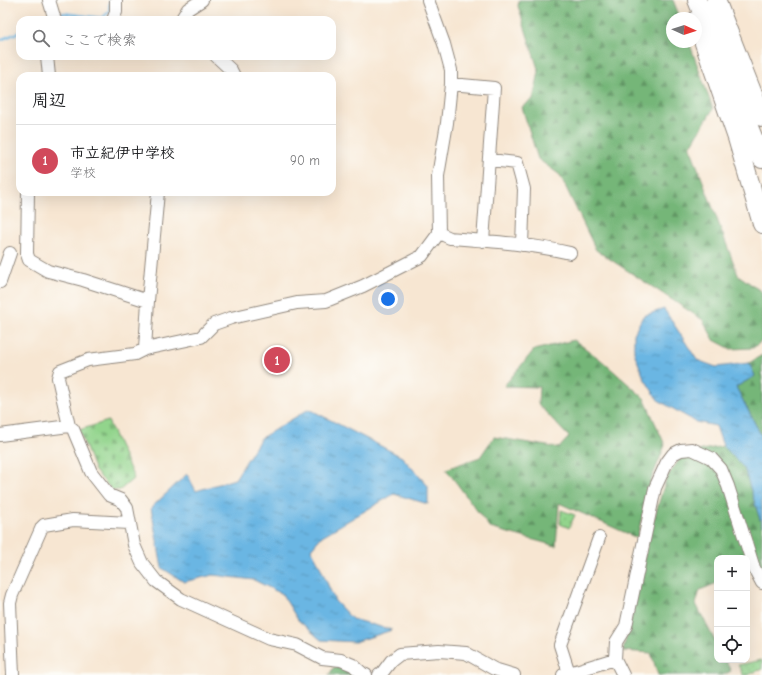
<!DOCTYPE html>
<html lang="ja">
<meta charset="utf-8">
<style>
:root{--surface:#fff;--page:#f6f6f6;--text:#202124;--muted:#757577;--line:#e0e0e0;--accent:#d1495b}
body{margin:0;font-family:"Comic Neue","Klee One",sans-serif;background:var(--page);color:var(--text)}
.controls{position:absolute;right:12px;bottom:12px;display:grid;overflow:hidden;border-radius:8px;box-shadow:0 4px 16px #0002}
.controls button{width:36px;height:36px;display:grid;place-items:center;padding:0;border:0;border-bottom:1px solid var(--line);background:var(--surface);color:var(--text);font:20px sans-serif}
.compass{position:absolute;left:666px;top:12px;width:36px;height:36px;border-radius:50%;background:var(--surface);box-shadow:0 4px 16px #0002;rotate:93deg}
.you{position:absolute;left:388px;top:299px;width:14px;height:14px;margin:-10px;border:3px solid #fff;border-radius:50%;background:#1a73e8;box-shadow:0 0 0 6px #1a73e833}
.badge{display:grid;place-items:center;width:26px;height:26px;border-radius:50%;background:var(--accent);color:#fff;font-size:13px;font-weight:700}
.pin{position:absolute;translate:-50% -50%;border:2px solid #fff;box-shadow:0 1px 4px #0006}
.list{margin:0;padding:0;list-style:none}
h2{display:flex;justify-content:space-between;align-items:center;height:52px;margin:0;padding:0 16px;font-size:17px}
h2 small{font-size:13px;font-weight:400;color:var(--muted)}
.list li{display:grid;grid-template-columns:26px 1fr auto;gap:12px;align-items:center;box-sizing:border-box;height:72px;padding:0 16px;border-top:1px solid var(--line)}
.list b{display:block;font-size:15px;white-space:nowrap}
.list p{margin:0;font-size:13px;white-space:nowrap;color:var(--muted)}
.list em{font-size:13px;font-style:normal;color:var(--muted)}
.icon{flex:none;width:22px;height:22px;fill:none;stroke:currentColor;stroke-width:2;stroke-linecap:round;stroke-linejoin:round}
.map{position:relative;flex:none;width:762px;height:675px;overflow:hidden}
.search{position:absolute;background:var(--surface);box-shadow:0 4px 16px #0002;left:16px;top:16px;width:320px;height:44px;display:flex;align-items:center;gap:10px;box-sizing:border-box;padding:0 14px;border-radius:12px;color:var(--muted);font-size:15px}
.panel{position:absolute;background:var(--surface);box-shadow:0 4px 16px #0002;left:16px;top:72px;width:320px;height:124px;border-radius:12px}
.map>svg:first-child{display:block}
.grass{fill:url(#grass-dots);stroke:#5e805c}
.forest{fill:url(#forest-firs);stroke:#507052}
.cemetery{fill:url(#cemetery-stones);stroke:#5e805c}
.water{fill:url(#water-ripples);stroke:#4a7087}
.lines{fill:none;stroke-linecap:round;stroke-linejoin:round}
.stream{stroke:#6ab6e3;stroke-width:2.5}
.minor-casing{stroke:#91887e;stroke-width:14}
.highway-casing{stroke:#91887e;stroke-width:20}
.minor{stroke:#fff;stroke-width:12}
.highway{stroke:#fff;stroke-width:18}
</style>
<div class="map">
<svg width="762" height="675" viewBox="0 0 762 675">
<defs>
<pattern id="grass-dots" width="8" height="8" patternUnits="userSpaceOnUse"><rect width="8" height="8" fill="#92d48c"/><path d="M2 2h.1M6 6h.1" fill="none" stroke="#7eb679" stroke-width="1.8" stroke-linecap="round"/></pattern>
<pattern id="forest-firs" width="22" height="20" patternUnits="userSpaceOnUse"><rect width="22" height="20" fill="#75b678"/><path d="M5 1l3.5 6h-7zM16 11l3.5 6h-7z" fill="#609463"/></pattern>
<pattern id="cemetery-stones" width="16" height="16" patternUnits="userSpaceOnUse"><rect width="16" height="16" fill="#92d48c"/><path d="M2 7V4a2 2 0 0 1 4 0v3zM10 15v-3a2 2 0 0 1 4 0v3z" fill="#7eb679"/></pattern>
<pattern id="water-ripples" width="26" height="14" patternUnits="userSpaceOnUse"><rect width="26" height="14" fill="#6ab6e3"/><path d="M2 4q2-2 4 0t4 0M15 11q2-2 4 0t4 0" fill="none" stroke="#5794b8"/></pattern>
</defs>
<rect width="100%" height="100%" fill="#fdfcf7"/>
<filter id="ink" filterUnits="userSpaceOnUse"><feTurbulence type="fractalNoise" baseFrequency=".025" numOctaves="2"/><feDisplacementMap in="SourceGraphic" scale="8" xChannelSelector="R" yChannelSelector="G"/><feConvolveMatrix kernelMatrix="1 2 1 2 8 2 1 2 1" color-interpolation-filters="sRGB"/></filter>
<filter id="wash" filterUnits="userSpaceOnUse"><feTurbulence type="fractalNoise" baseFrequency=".012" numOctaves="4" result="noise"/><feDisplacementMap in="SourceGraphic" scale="16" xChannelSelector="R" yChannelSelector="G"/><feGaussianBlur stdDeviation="0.9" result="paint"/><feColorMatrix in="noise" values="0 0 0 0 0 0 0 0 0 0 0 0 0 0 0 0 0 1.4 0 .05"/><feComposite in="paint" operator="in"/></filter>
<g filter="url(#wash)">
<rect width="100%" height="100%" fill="#f7e6d2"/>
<!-- grass -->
<path class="grass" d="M561,510L575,515L569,528L560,524Z
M762,660V669L748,675H743L738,665Z"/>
<!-- forest -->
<path class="forest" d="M519,0H673L680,18H672V42H689L713,109L690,147L738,275L762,292V341L753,348L731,349L714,340L703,320L596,250L560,175L538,159L522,107L533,99L539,72L518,6Z
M574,340L601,360L644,398L665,445L650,483L637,538L559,503L556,546L490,528L446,469L480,457L494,437L559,448L569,437L538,404L539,387L504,386L534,350Z
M762,355V437L736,387L755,376L749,363Z
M723,446L744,468L762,526V574L749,569L747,570V558H717V583L700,590L696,604L717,645V660H725L731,671L723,675H658L651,653L623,651L651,529L666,479L683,454Z
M334,667L354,673L356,675H329Z"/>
<!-- cemetery -->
<path class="cemetery" d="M108,421L134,478L120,490H112L95,471L79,430Z"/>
<!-- water -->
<path class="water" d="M664,309L697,360L716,367L749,363L755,376L736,387L762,437V526L744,468L723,446L716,426L696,422L658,400L644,378L634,352V334L643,316Z
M309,409L402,457L428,486V504L394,494L322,536L311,549L319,564L335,601L352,619L392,630L355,642L321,640L298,620L282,594L254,580L213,575L184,582L162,568L151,508L187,474L196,491L235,479L261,438Z"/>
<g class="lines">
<!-- stream -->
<path class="stream" d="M57,16L63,13L102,18L109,12L110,0
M0,40L20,32"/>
</g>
</g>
<g filter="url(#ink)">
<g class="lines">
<defs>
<path id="minor" d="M49,0L55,20
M113,20L116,12V0
M181,20L188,9L202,0
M47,56L49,76
M216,56L231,70L234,76
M451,84L494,88L483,241
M490,160L517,163L524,189L522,245
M28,192L27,254L29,260L48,271L83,280L148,301
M439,233L450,238C490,241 531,244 570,253
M0,282L10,253
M145,349L148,301L158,192
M0,435L69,426
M569,673L560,645L599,538
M13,675L10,603L12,595L42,527L44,525L73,520L129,523
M366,675L363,674L353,665L341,660L322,658L297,645L269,639L181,599L156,581L142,563L134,545L127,508L121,500L109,495L91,472L73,429L69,426L58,378L60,371L88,360L135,354L145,349L201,337L214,324L231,318L297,303L326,301L363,286L422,256L439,233L438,176L447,123L451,84V70L444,44L428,0
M379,675L382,673L391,661L400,654L439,651L466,653L494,669L514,675
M563,675L615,659
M623,675L615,659L616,642L626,626L655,488L667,462L673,454L681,450L692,449L711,458L721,469L728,486L754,568L762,583"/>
<path id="highway" d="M697,0L762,159
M716,0L762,117
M696,20L737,138L762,224"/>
</defs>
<!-- minor casing -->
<use href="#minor" class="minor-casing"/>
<!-- highway casing -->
<use href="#highway" class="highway-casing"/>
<!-- minor -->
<use href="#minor" class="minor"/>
<!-- highway -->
<use href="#highway" class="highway"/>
</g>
</g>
</svg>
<div class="controls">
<button>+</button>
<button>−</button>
<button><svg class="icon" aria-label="locate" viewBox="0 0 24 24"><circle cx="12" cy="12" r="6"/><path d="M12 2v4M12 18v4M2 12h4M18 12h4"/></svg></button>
</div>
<svg class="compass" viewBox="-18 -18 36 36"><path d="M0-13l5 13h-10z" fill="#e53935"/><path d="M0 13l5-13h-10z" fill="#757577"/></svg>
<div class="you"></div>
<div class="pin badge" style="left:277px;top:360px">1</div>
<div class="search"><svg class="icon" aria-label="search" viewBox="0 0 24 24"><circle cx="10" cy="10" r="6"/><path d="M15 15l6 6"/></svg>ここで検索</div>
<section class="panel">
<h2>周辺<small></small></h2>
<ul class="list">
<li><span class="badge">1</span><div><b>市立紀伊中学校</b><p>学校</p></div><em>90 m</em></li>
</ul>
</section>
</div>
